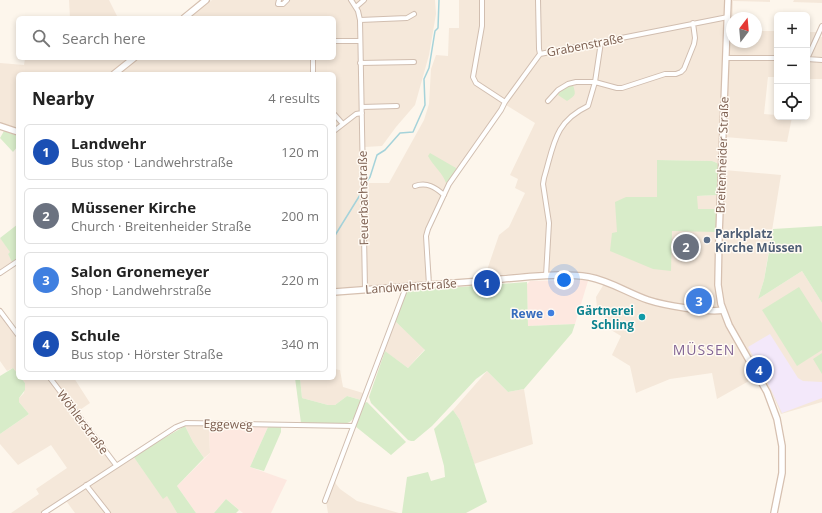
<!DOCTYPE html>
<meta charset="utf-8">
<style>
:root{--surface:#fff;--page:#f6f6f6;--text:#222;--muted:#767676;--line:#e0e0e0;--accent:#2563eb}
body{margin:0;font-family:"Open Sans",sans-serif;background:var(--page);color:var(--text)}
.controls{position:absolute;right:12px;top:12px;display:grid;overflow:hidden;border-radius:6px;box-shadow:0 2px 6px #0003}
.controls button{width:36px;height:36px;display:grid;place-items:center;padding:0;border:0;border-bottom:1px solid var(--line);background:var(--surface);color:var(--text);font:20px sans-serif}
.compass{position:absolute;left:726px;top:12px;width:36px;height:36px;border-radius:50%;background:var(--surface);box-shadow:0 2px 6px #0003;rotate:16deg}
.you{position:absolute;left:564px;top:280px;width:14px;height:14px;margin:-10px;border:3px solid #fff;border-radius:50%;background:#1a73e8;box-shadow:0 0 0 6px #1a73e833}
.badge{display:grid;place-items:center;width:26px;height:26px;border-radius:50%;background:var(--accent);color:#fff;font-size:13px;font-weight:700}
.pin{position:absolute;translate:-50% -50%;border:2px solid #fff;box-shadow:0 1px 4px #0006}
.list{margin:0;padding:0;list-style:none}
h2{display:flex;justify-content:space-between;align-items:center;height:52px;margin:0;padding:0 16px;font-size:17px}
h2 small{font-size:13px;font-weight:400;color:var(--muted)}
.list li{display:grid;grid-template-columns:26px 1fr auto;gap:12px;align-items:center;box-sizing:border-box;height:56px;margin:0 8px 8px;padding:0 8px;border:1px solid var(--line);border-radius:6px}
.list b{display:block;font-size:15px;white-space:nowrap}
.list p{margin:0;font-size:13px;white-space:nowrap;color:var(--muted)}
.list em{font-size:13px;font-style:normal;color:var(--muted)}
.icon{flex:none;width:22px;height:22px;fill:none;stroke:currentColor;stroke-width:2;stroke-linecap:round;stroke-linejoin:round}
.map{position:relative;flex:none;width:822px;height:513px;overflow:hidden}
.search{position:absolute;background:var(--surface);box-shadow:0 2px 6px #0003;left:16px;top:16px;width:320px;height:44px;display:flex;align-items:center;gap:10px;box-sizing:border-box;padding:0 14px;border-radius:6px;color:var(--muted);font-size:15px}
.panel{position:absolute;background:var(--surface);box-shadow:0 2px 6px #0003;left:16px;top:72px;width:320px;height:308px;border-radius:6px}
.map>svg:first-child{display:block}
.residential{fill:#f5e8da;fill-rule:evenodd}
.commercial{fill:#fde8e0}
.education{fill:#f3e8fa}
.green{fill:#d8ecc9}
.lines{fill:none;stroke-linecap:round;stroke-linejoin:round}
.stream{stroke:#a5d3da;stroke-width:1.5}
.street-casing{stroke:#d1beb0;stroke-width:6}
.secondary-casing{stroke:#d6c0b0;stroke-width:8}
.street{stroke:#fff;stroke-width:4}
.secondary{stroke:#fff;stroke-width:5.5}
.service-dot{fill:#5c6f8a;stroke:#fffaf3;stroke-width:1.5}
.shop-dot{fill:#3f7fe0;stroke:#fffaf3;stroke-width:1.5}
.culture-dot{fill:#0f9aa8;stroke:#fffaf3;stroke-width:1.5}
.labels{text-anchor:middle;dominant-baseline:central;stroke-width:3;stroke-linejoin:round;paint-order:stroke}
.street-label{font-size:12px;fill:#7a5c4d;stroke:#fffaf3}
.service-label{font-size:12px;font-weight:bold;fill:#4e5e75;stroke:#fffaf3;text-anchor:start}
.culture-label{font-size:12px;font-weight:bold;fill:#0d838f;stroke:#fffaf3;text-anchor:end}
.shop-label{font-size:12px;font-weight:bold;fill:#366cbe;stroke:#fffaf3;text-anchor:end}
.quarter-label{font-size:14px;letter-spacing:1px;fill:#846695;stroke:#fffaf3}
</style>
<div class="map">
<svg width="822" height="513" viewBox="0 0 822 513">
<rect width="100%" height="100%" fill="#fdf6ec"/>
<!-- residential -->
<path class="residential" d="M69,0H109L118,18H70Z
M212,0H435L436,14L429,55L415,105L396,127L382,146L365,147L366,183H389L424,120L429,104L431,69L436,55L448,56L449,28H459V0H770V2L733,1L732,42H756V31H777V77H768L764,114L777,115V117H792L787,142L725,137L724,170L781,175L764,280L758,299L802,271L822,303V402L781,414L766,380L756,377L717,399L712,373L670,379L636,393L630,366L612,355L621,336L601,324L606,314L597,308L596,297L607,279L591,273L550,271L485,276L499,235L509,227L525,193L515,188L518,179L510,175L535,123L506,105L451,186L431,226L428,242L432,278L421,282L334,288V74H119L139,58H334V18H190ZM657,160L712,161L717,163L718,195L697,196V209L672,231L625,257L617,232L626,197H657Z
M794,0H822V3L793,2Z
M807,32H817L815,36L822,37V79H807Z
M25,58H128L109,74H18V128L0,123V63L24,65Z
M0,238L11,252L8,254L13,263L0,271Z
M0,313L18,337V374L13,368L7,371L0,361Z
M395,321L425,349L408,368L383,350Z
M334,369L340,370L343,387L363,393L361,400L347,396L335,405H328L302,398L300,378H334Z
M487,371L508,392L524,389L533,444L474,464L460,420L453,410Z
M21,378H74L90,403L74,414L115,468L133,456L163,498L167,495L177,513H75L64,498L42,513H11L39,494L36,489L67,468L51,445L18,465L0,444V434L29,414L19,402V398L24,393L25,383Z
M209,425L210,453L204,458L193,442L185,426Z
M335,480L336,484L340,489L357,501L399,513H328L326,501Z"/>
<!-- commercial -->
<path class="commercial" d="M581,280L588,281L575,324L528,326L527,284L530,281Z
M209,425L268,427L250,467L287,480L271,513H243L226,499L214,513H196L177,486L210,453Z"/>
<!-- education -->
<path class="education" d="M770,334L798,378L803,381L822,382V398L782,413L765,377L748,347Z"/>
<!-- green -->
<path class="green" d="M573,85C576,95 576,95 567,101L558,95C562,89 566,86 573,85Z
M4,131L18,136V146L13,152L0,138Z
M430,153L456,168C457,173 450,181 446,183C443,173 433,166 428,156Z
M657,160L712,161L717,163L719,167L718,195L697,196L698,209H717L716,232L672,231L671,271L653,269L610,251L612,233L617,232L615,202L626,197H657Z
M18,224V258L12,262L8,254L10,252L0,238Z
M822,226V303L802,271L758,299L764,280L773,229Z
M527,282L528,326L575,324L572,333L524,389L508,392L487,371L476,379L432,426L414,441H411L408,440L371,403L369,397L385,351L408,368L425,350L395,321L407,291Z
M799,287L822,323V350L797,366L762,310Z
M822,353V374L813,359Z
M13,368L18,374V378H21L25,383V390L19,398V402L29,414L0,434V376Z
M295,378H300L302,398L328,405H335L347,396L361,400C357,410 356,422 344,424L301,423Z
M367,402L406,442L391,455L355,426L364,403Z
M453,410L460,420L487,502L466,513H402L407,477L428,472L431,481L445,477L444,466L434,429Z
M185,426L193,442L204,458L177,486L196,513H177L167,496L163,499L133,456Z
M268,427H281V432L264,471L250,467Z
M226,499L239,510L236,513H214Z"/>
<g class="lines">
<!-- stream -->
<path class="stream" d="M367,181L370,177L377,155L385,150L400,133L413,132L425,105L424,79L429,68L435,31L438,28L439,0
M334,237L360,195"/>
<defs>
<path id="street" d="M279,0L278,4H283L287,0
M351,0L358,11L360,20L365,289
M482,0V26L473,77L476,83L505,102
M538,0L539,49L540,54
M356,7L364,0
M360,20L407,18L414,14
M334,41H360
M540,54L728,17
M313,58V74
M726,58H777
M807,59L822,26
M807,59L822,60
M360,63L414,62
M548,101L558,90L568,84L576,82H595L617,88H622L665,74H676L681,72L684,69L694,44L695,38L693,23
M362,107L397,106
M334,114L342,123
M334,131L356,114L362,113
M415,186C427,182 435,187 444,195
M0,273L18,261
M546,276L549,223L543,184L544,178C554,145 554,122 588,106L595,82L601,42
M429,285L426,236L428,229L449,184L501,110L505,102L540,54
M0,311L18,335
M50,378L116,465
M86,485L108,513
M325,501L406,287
M44,513L176,427L186,423L353,426"/>
<path id="secondary" d="M728,0L719,234L718,285L721,304L729,325L767,392L777,419L782,446V473L774,513
M184,18L206,0
M114,74L134,58
M0,126L18,132
M334,292C383,288 433,285 482,281C516,278 555,272 589,277C610,281 628,293 648,300C663,305 708,313 723,310"/>
</defs>
<!-- street casing -->
<use href="#street" class="street-casing"/>
<!-- secondary casing -->
<use href="#secondary" class="secondary-casing"/>
<!-- street -->
<use href="#street" class="street"/>
<!-- secondary -->
<use href="#secondary" class="secondary"/>
</g>
<!-- markers -->
<circle class="service-dot" cx="707" cy="240" r="4"/>
<circle class="shop-dot" cx="551" cy="313" r="4"/>
<circle class="culture-dot" cx="642" cy="317" r="4"/>
<g class="labels">
<!-- street labels -->
<g class="street-label">
<text transform="translate(585 45) rotate(-11)">Grabenstraße</text>
<text transform="translate(722 155) rotate(-88)">Breitenheider Straße</text>
<text transform="translate(363 198) rotate(-91)">Feuerbachstraße</text>
<text transform="translate(411 286) rotate(-4)">Landwehrstraße</text>
<text transform="translate(83 422) rotate(53)">Wöhlerstraße</text>
<text transform="translate(228 424) rotate(1)">Eggeweg</text>
</g>
<!-- service labels -->
<g class="service-label">
<text x="715" y="233">Parkplatz<tspan x="715" dy="14">Kirche Müssen</tspan></text>
</g>
<!-- culture labels -->
<g class="culture-label">
<text x="634" y="310">Gärtnerei<tspan x="634" dy="14">Schling</tspan></text>
</g>
<!-- shop labels -->
<g class="shop-label">
<text x="543" y="313">Rewe</text>
</g>
<!-- quarter labels -->
<g class="quarter-label">
<text x="704" y="349">MÜSSEN</text>
</g>
</g>
</svg>
<div class="controls">
<button>+</button>
<button>−</button>
<button><svg class="icon" aria-label="locate" viewBox="0 0 24 24"><circle cx="12" cy="12" r="6"/><path d="M12 2v4M12 18v4M2 12h4M18 12h4"/></svg></button>
</div>
<svg class="compass" viewBox="-18 -18 36 36"><path d="M0-13l5 13h-10z" fill="#e53935"/><path d="M0 13l5-13h-10z" fill="#767676"/></svg>
<div class="you"></div>
<div class="pin badge" style="left:487px;top:283px;background:#1a4fb4">1</div>
<div class="pin badge" style="left:686px;top:247px;background:#6b7280">2</div>
<div class="pin badge" style="left:699px;top:301px;background:#3f7fe0">3</div>
<div class="pin badge" style="left:759px;top:370px;background:#1a4fb4">4</div>
<div class="search"><svg class="icon" aria-label="search" viewBox="0 0 24 24"><circle cx="10" cy="10" r="6"/><path d="M15 15l6 6"/></svg>Search here</div>
<section class="panel">
<h2>Nearby<small>4 results</small></h2>
<ul class="list">
<li><span class="badge" style="background:#1a4fb4">1</span><div><b>Landwehr</b><p>Bus stop · Landwehrstraße</p></div><em>120 m</em></li>
<li><span class="badge" style="background:#6b7280">2</span><div><b>Müssener Kirche</b><p>Church · Breitenheider Straße</p></div><em>200 m</em></li>
<li><span class="badge" style="background:#3f7fe0">3</span><div><b>Salon Gronemeyer</b><p>Shop · Landwehrstraße</p></div><em>220 m</em></li>
<li><span class="badge" style="background:#1a4fb4">4</span><div><b>Schule</b><p>Bus stop · Hörster Straße</p></div><em>340 m</em></li>
</ul>
</section>
</div>
